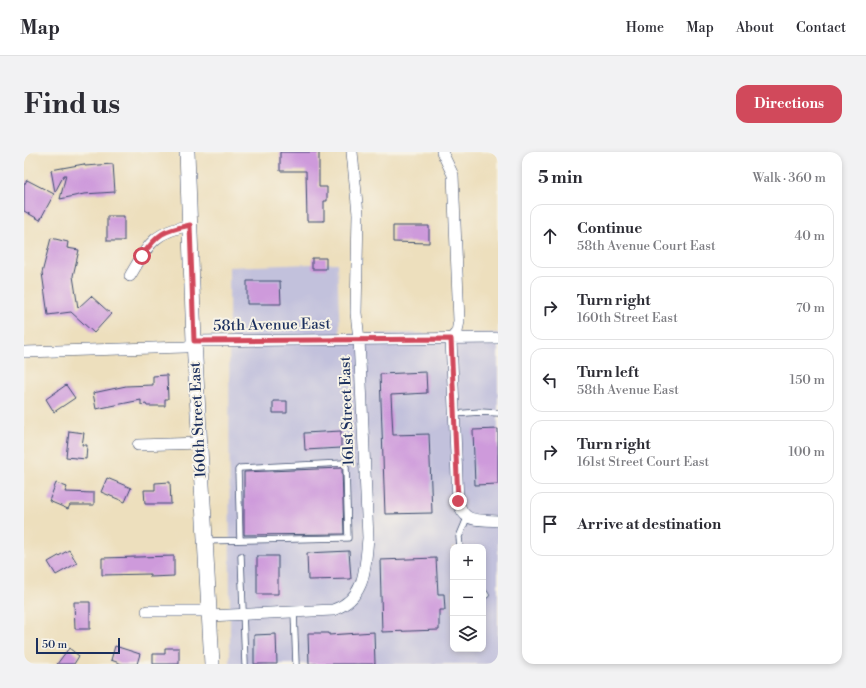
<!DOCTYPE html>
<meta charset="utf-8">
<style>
:root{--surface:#fff;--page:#f2f2f3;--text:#2b2b33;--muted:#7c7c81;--line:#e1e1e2;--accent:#d1495b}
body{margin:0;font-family:"Libre Bodoni",serif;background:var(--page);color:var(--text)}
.controls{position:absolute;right:12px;bottom:12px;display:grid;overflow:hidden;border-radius:8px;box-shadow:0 2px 6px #0003}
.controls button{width:36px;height:36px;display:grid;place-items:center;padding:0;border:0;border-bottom:1px solid var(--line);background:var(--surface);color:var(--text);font:20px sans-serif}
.scale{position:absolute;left:12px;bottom:10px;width:84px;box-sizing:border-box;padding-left:4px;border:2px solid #1b2f5e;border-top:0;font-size:11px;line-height:14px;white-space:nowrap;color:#1b2f5e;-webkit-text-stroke:3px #f7f3e8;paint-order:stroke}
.stop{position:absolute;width:12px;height:12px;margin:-9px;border:3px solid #d1495b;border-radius:50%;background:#fff}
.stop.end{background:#d1495b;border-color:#fff;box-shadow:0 1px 4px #0008}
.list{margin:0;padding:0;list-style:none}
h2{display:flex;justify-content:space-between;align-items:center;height:52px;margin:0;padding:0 16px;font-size:17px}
h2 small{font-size:13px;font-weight:400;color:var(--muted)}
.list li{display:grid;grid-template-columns:26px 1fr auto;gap:12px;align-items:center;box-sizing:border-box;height:64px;margin:0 8px 8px;padding:0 8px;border:1px solid var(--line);border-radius:12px}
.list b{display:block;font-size:15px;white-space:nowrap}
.list p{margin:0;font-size:13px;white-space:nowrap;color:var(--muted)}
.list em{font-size:13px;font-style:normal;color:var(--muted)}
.icon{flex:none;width:22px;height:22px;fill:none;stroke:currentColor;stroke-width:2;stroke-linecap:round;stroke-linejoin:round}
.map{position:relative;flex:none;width:474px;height:512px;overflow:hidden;border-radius:12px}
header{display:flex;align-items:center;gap:24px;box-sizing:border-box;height:56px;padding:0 20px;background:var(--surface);border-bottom:1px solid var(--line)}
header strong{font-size:19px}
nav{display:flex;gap:22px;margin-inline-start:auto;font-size:14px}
.intro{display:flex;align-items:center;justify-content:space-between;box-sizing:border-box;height:96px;padding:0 24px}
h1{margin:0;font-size:28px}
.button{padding:10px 18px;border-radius:12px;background:var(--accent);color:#fff;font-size:14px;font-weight:700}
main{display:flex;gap:24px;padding:0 24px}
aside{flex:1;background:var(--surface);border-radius:12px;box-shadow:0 2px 6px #0003}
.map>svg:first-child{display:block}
.industrial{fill:#c2c1dc;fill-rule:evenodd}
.building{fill:#ce9adb}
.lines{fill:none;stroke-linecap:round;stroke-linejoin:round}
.service-casing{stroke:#3a496c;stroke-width:7}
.minor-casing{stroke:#3a496c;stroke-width:12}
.secondary-casing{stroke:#3a496c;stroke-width:16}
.service{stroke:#fff;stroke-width:5.5}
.minor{stroke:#fff;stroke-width:11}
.secondary{stroke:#fff;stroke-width:15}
.route{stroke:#d1495b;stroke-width:5}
.labels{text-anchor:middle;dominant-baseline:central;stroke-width:4;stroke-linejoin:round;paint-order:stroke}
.street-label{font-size:15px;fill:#1b2f5e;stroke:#f7f3e8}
</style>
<header>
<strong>Map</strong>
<nav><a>Home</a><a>Map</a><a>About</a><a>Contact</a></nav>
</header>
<div class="intro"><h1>Find us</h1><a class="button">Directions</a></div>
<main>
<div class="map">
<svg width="474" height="512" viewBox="0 0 474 512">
<rect width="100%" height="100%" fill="#f7f3e8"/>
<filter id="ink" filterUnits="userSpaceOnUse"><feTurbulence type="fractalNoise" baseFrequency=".025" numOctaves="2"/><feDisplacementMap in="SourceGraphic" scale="8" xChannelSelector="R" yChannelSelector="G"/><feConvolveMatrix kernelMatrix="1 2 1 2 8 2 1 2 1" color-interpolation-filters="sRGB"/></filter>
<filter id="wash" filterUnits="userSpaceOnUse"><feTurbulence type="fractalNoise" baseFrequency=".012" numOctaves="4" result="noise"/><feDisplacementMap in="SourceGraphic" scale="16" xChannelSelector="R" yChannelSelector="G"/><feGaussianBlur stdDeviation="0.9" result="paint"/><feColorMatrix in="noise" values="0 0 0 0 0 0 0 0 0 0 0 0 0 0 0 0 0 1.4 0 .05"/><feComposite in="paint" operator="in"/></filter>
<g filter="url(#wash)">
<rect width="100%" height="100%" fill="#eddfbd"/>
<!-- industrial -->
<path class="industrial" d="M313,111L316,182L474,181V512H206L205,115ZM429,395H459V497H429Z"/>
<g id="blocks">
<!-- building -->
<path class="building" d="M256,0H295V35H303V49H300V69H283L282,19H256Z
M60,12L61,14L89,12L91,40L60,42L36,47L42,23H40L31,40L27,18Z
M3,28L30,42L16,68L0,59V33Z
M83,64H100V89H83Z
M369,74H405V91L369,90Z
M27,86L44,90L43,96L55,98L49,124L54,156L67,144L87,162L70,181L47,160L24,163L18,121Z
M288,106H302V117H288Z
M223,129H256L257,152H223Z
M402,220L403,241L367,243L369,283L405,282L408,361L361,362L356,222Z
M143,223L144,247H141V254H123L122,252L117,253V248L72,257L69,241L102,234L129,233V224Z
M42,233L51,246L30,260L22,247Z
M249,249H263V261H249Z
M474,277V332L451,333L449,278Z
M45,279L60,281L58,293H63L62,307L42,305Z
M317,279V296L281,298L280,281Z
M318,316L320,382L220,383V320Z
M83,326L107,336L101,350L77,340Z
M146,330L147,352H121L120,338H131V331Z
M32,331L43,335L41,340L70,341V353H46L44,357L25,349Z
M45,398L53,411L32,423L24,410Z
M325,399L327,427L284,428L283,401Z
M150,404V424L126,425V422L78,423V406Z
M233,404H254V442H233Z
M412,406L414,442H420L421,458H415V478L358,480L356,408Z
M50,450H66V477H51Z
M350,480L351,512H285L284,481H305V483Z
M252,482L253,512H230V483Z
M91,494L116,502L113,512H98L87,508Z
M45,496L55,504L50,512H33Z
M141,496H155V512H129V502H141Z"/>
</g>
</g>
<g filter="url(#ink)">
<use href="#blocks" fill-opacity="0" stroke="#3a496c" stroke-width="1"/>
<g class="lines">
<defs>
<path id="service" d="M430,262L456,260L474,261
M181,389L321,386H324L322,315L320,311L216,316L214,318L216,388
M436,395L435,385L443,366
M217,404L221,512
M459,439L462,443
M270,460L272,512"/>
<path id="minor" d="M418,0L429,23L435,169L433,180L427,187L434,349C440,372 453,367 474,369
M106,124C125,92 128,81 166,73
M1,200L161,195L165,194L170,189L474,186
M114,293L176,291
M123,459H185
M185,464L309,458C342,446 341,417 344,386L335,187L332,161L334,62L328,0"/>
<path id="secondary" d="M163,0L170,189L188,512"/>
</defs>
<!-- service casing -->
<use href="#service" class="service-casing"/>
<!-- minor casing -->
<use href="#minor" class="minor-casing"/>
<!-- secondary casing -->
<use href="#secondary" class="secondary-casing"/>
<!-- service -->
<use href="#service" class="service"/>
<!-- minor -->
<use href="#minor" class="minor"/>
<!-- secondary -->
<use href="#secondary" class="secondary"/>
</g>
</g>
<g class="lines" filter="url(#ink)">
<!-- route -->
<path class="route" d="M118,104C134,81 139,79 166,73L170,189L427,187L434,349"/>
</g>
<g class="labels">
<!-- street labels -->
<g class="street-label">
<text transform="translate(248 173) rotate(-1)">58th Avenue East</text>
<text transform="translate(323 259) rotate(-92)">161st Street East</text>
<text transform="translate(174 268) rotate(-93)">160th Street East</text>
</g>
</g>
</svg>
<div class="controls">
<button>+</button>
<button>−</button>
<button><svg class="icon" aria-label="layers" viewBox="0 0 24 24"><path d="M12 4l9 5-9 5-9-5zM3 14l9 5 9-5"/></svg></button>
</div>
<div class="scale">50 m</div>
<div class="stop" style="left:118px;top:104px"></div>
<div class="stop end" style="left:434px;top:349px"></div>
</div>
<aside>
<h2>5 min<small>Walk · 360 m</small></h2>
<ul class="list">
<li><svg class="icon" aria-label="ahead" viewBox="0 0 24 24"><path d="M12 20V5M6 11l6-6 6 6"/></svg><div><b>Continue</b><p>58th Avenue Court East</p></div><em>40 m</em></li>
<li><svg class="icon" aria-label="right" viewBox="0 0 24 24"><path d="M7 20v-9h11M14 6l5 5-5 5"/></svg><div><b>Turn right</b><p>160th Street East</p></div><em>70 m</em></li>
<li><svg class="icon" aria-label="left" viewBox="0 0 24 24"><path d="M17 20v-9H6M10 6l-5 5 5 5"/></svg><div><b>Turn left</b><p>58th Avenue East</p></div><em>150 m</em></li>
<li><svg class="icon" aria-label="right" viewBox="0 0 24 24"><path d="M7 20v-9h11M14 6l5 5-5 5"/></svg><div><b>Turn right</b><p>161st Street Court East</p></div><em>100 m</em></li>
<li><svg class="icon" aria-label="arrive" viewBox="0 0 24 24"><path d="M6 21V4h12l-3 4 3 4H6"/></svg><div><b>Arrive at destination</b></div></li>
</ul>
</aside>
</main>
